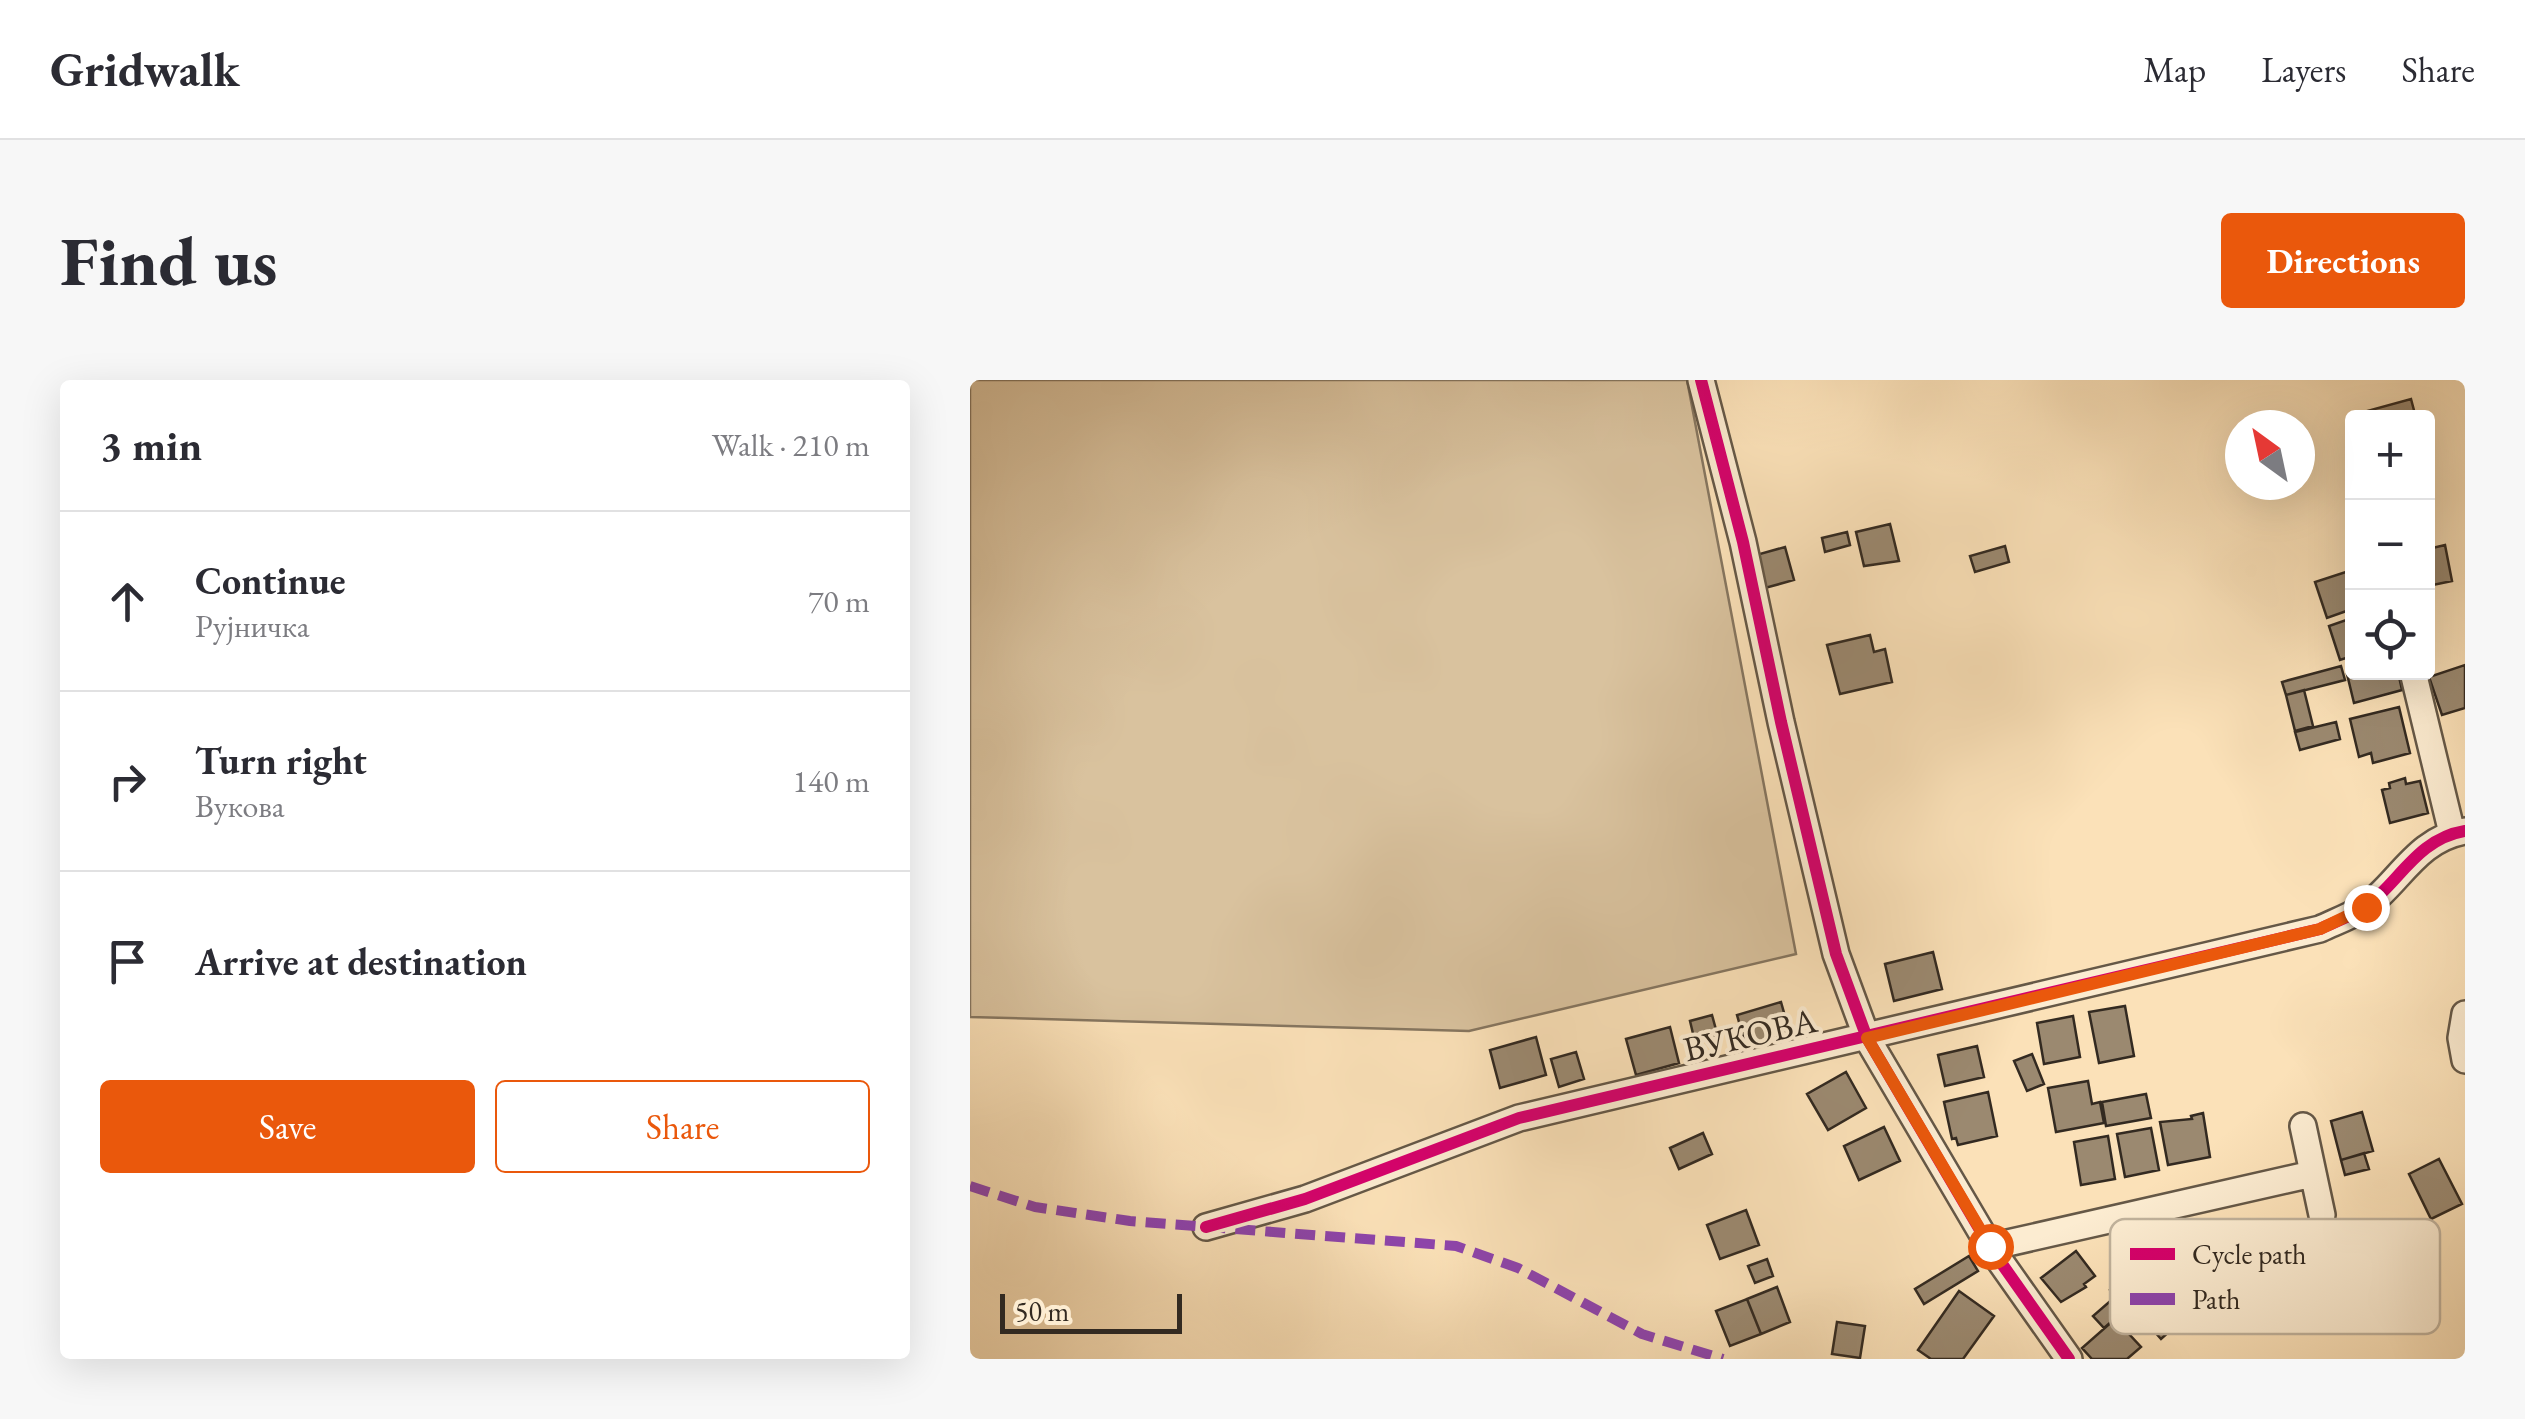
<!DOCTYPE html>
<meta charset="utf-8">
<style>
:root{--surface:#fff;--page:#f7f7f7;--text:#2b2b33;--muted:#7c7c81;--line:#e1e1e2;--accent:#ea580c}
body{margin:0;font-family:"EB Garamond",serif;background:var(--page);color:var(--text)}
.controls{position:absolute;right:30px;top:30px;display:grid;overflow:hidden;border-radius:10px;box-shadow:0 10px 40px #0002}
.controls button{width:90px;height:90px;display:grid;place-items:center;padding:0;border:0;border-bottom:2px solid var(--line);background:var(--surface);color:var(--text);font:50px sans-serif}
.compass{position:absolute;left:1255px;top:30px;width:90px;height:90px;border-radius:50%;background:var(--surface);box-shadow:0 10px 40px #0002;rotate:327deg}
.scale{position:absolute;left:30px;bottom:25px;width:182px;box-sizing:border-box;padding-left:10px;border:5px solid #332a21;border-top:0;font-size:28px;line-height:35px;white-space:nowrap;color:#332a21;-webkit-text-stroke:8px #fcecd1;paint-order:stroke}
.stop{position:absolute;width:30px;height:30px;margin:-22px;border:8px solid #ea580c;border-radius:50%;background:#fff}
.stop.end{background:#ea580c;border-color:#fff;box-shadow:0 2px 10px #0008}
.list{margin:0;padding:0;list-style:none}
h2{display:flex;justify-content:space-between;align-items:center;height:130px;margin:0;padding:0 40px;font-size:42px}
h2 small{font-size:32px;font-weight:400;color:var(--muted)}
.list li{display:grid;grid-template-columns:65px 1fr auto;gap:30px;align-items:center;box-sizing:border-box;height:180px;padding:0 40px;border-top:2px solid var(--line)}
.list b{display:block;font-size:38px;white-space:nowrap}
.list p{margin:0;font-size:32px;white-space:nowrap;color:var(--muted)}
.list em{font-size:32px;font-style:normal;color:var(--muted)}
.actions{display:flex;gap:20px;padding:30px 40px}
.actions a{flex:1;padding:22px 0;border:2px solid var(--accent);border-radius:10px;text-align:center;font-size:35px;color:var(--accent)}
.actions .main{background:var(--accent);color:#fff}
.icon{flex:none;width:55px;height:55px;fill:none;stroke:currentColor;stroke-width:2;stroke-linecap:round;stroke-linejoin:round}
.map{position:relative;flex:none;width:1495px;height:979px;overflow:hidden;border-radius:10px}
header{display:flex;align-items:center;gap:60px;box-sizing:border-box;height:140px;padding:0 50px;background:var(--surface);border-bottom:2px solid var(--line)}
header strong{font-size:48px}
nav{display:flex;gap:55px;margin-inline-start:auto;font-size:35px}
.intro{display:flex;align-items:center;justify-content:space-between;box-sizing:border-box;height:240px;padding:0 60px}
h1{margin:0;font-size:70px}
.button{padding:25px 45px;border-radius:10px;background:var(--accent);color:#fff;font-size:35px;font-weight:700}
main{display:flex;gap:60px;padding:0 60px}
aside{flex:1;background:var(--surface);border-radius:10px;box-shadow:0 10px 40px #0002}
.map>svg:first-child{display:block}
.green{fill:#d9c29e;stroke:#867660;stroke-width:2.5}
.building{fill:#9b8970;stroke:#332a21;stroke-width:2.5}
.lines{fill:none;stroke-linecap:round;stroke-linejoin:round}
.minor-casing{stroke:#655847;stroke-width:30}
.minor{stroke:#fcecd1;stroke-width:25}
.quiet{stroke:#8e44ad;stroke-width:10;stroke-dasharray:20 10;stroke-linecap:butt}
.cycleway-casing{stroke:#fcecd1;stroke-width:19}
.cycleway{stroke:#d6006c;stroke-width:12}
.route{stroke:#ea580c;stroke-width:12}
.labels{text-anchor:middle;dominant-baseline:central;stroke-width:8;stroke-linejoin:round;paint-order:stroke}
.street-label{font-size:35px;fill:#332a21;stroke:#fcecd1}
.key{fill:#fcecd1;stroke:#c0b29c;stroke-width:2.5}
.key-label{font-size:28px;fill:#332a21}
</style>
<header>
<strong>Gridwalk</strong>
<nav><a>Map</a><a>Layers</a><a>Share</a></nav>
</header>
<div class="intro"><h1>Find us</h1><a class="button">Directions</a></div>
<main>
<aside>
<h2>3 min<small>Walk · 210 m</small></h2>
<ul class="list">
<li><svg class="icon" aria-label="ahead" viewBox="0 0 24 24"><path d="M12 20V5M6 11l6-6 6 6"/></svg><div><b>Continue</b><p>Рујничка</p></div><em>70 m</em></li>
<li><svg class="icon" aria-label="right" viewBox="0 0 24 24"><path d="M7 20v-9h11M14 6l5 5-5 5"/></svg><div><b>Turn right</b><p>Вукова</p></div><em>140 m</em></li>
<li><svg class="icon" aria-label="arrive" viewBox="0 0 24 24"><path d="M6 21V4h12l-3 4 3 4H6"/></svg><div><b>Arrive at destination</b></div></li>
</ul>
<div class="actions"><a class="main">Save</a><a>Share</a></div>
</aside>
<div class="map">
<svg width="1495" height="979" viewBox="0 0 1495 979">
<rect width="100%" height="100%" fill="#fbe1b8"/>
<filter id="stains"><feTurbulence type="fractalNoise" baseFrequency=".002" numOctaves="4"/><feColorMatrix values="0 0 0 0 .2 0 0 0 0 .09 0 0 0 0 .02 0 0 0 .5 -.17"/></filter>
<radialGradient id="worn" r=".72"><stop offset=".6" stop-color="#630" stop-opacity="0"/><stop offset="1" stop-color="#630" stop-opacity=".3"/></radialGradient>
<!-- green -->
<path class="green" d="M0,0H717L826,574L499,651L0,637Z"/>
<!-- building -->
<path class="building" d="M1441,19L1446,38H1399L1397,31Z
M920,144L929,181L894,186L886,152Z
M877,152L880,165L855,172L852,158Z
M1475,165L1482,201L1458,206V169Z
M1035,166L1039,182L1005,192L1000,176Z
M815,167L824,200L795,208L786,175Z
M1382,190V229L1357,238L1345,202Z
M1382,238V276L1370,280L1359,246Z
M900,255L904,272L915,269L922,302L870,314L857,265Z
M1495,285V328L1472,335L1459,297Z
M1371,286L1375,300L1316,315L1312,302Z
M1383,292H1428L1432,310L1384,323L1377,294Z
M1334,310L1343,346L1325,351L1316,315Z
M1429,327L1440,373L1403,383L1401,373L1389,377L1380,339Z
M1366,342L1370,359L1330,370L1325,352Z
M1435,398L1436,404L1450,401L1458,433L1420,443L1412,410L1420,408L1419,403Z
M963,572L972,609L924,621L915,584Z
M811,622L820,654L776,667L767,635Z
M1155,626L1164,676L1129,683L1119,632Z
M742,635L748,657L725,662L720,641Z
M1103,636L1110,677L1074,684L1067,643Z
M700,647L709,683L666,695L656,659Z
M566,657L576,695L530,708L520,670Z
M1007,666L1014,697L975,706L968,675Z
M606,672L614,699L589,707L581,679Z
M1062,674L1074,704L1057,711L1044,681Z
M876,692L896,728L858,750L837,714Z
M1118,701L1122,724L1130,722L1134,743L1086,752L1078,708Z
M1018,712L1027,756L988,765L986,758L982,759L974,722Z
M1176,714L1181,738L1136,746L1132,722Z
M1392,732L1403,771L1371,780L1361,741Z
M1233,733L1240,777L1198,785L1190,742L1222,739L1221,736Z
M914,747L930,781L889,800L874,766Z
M1181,748L1189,790L1155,797L1147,754Z
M733,753L742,774L709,789L700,768Z
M1138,756L1145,799L1111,805L1104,762Z
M1394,773L1399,789L1375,795L1371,780Z
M1469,779L1492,824L1461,839L1439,794Z
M776,830L789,865L750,879L737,845Z
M1106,871L1125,896L1114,904L1116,907L1091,922L1071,898Z
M999,876L1008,891L954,924L945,909Z
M797,879L803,896L785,903L778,886Z
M1162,890L1209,943L1191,959L1170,935L1164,940L1155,930L1134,948L1123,936L1145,917L1140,910Z
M807,907L820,942L791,954L777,919Z
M989,911L1024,936L993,979H961L948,970Z
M777,919L791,954L760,966L746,931Z
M1145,939L1171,967L1157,979H1122L1112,968Z
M867,942L895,946L890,978L862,974Z"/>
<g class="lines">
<defs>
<path id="minor" d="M731,0L773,162L811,342L866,574L897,658L1020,867L1099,979
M1443,292L1482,453
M1495,634L1491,658L1495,680
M1333,746L1352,835
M236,847L335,819L549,738L1350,549C1365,542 1381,536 1394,528C1428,505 1446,459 1495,451
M1020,867L1342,794"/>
</defs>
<!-- minor casing -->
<use href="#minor" class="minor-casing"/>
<!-- minor -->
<use href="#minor" class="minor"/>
<!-- quiet -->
<path class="quiet" d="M0,806L65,827L160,841L486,866L548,888L672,954L753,979"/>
<defs>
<path id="cycleway" d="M731,0L773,162L811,342L866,574L897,658L1020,867L1099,979
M236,847L335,819L549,738L1350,549C1365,542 1381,536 1394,528C1428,505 1446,459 1495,451"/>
</defs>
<!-- cycleway casing -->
<use href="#cycleway" class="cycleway-casing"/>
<!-- cycleway -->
<use href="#cycleway" class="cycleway"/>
</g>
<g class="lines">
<!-- route -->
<path class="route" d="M1020,866L897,658L1350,549L1396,527"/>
</g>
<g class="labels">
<!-- street labels -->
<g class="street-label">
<text transform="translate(780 654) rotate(-13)">ВУКОВА</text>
</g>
</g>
<!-- legend -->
<rect x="1140" y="839" width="330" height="115" rx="15" class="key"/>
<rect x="1160" y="868" width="45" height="12" fill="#d6006c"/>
<rect x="1160" y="913" width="45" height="12" fill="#8e44ad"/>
<g class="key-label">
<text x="1222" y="884">Cycle path</text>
<text x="1222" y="929">Path</text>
</g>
<rect width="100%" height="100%" filter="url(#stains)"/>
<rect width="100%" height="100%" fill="url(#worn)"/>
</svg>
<div class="controls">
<button>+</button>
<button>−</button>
<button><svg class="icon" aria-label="locate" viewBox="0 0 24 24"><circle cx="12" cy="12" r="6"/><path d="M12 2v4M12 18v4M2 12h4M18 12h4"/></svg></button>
</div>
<svg class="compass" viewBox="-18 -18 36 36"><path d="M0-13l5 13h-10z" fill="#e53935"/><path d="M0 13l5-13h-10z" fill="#7c7c81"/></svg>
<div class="scale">50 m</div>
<div class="stop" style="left:1020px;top:866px"></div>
<div class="stop end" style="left:1396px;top:527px"></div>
</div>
</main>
